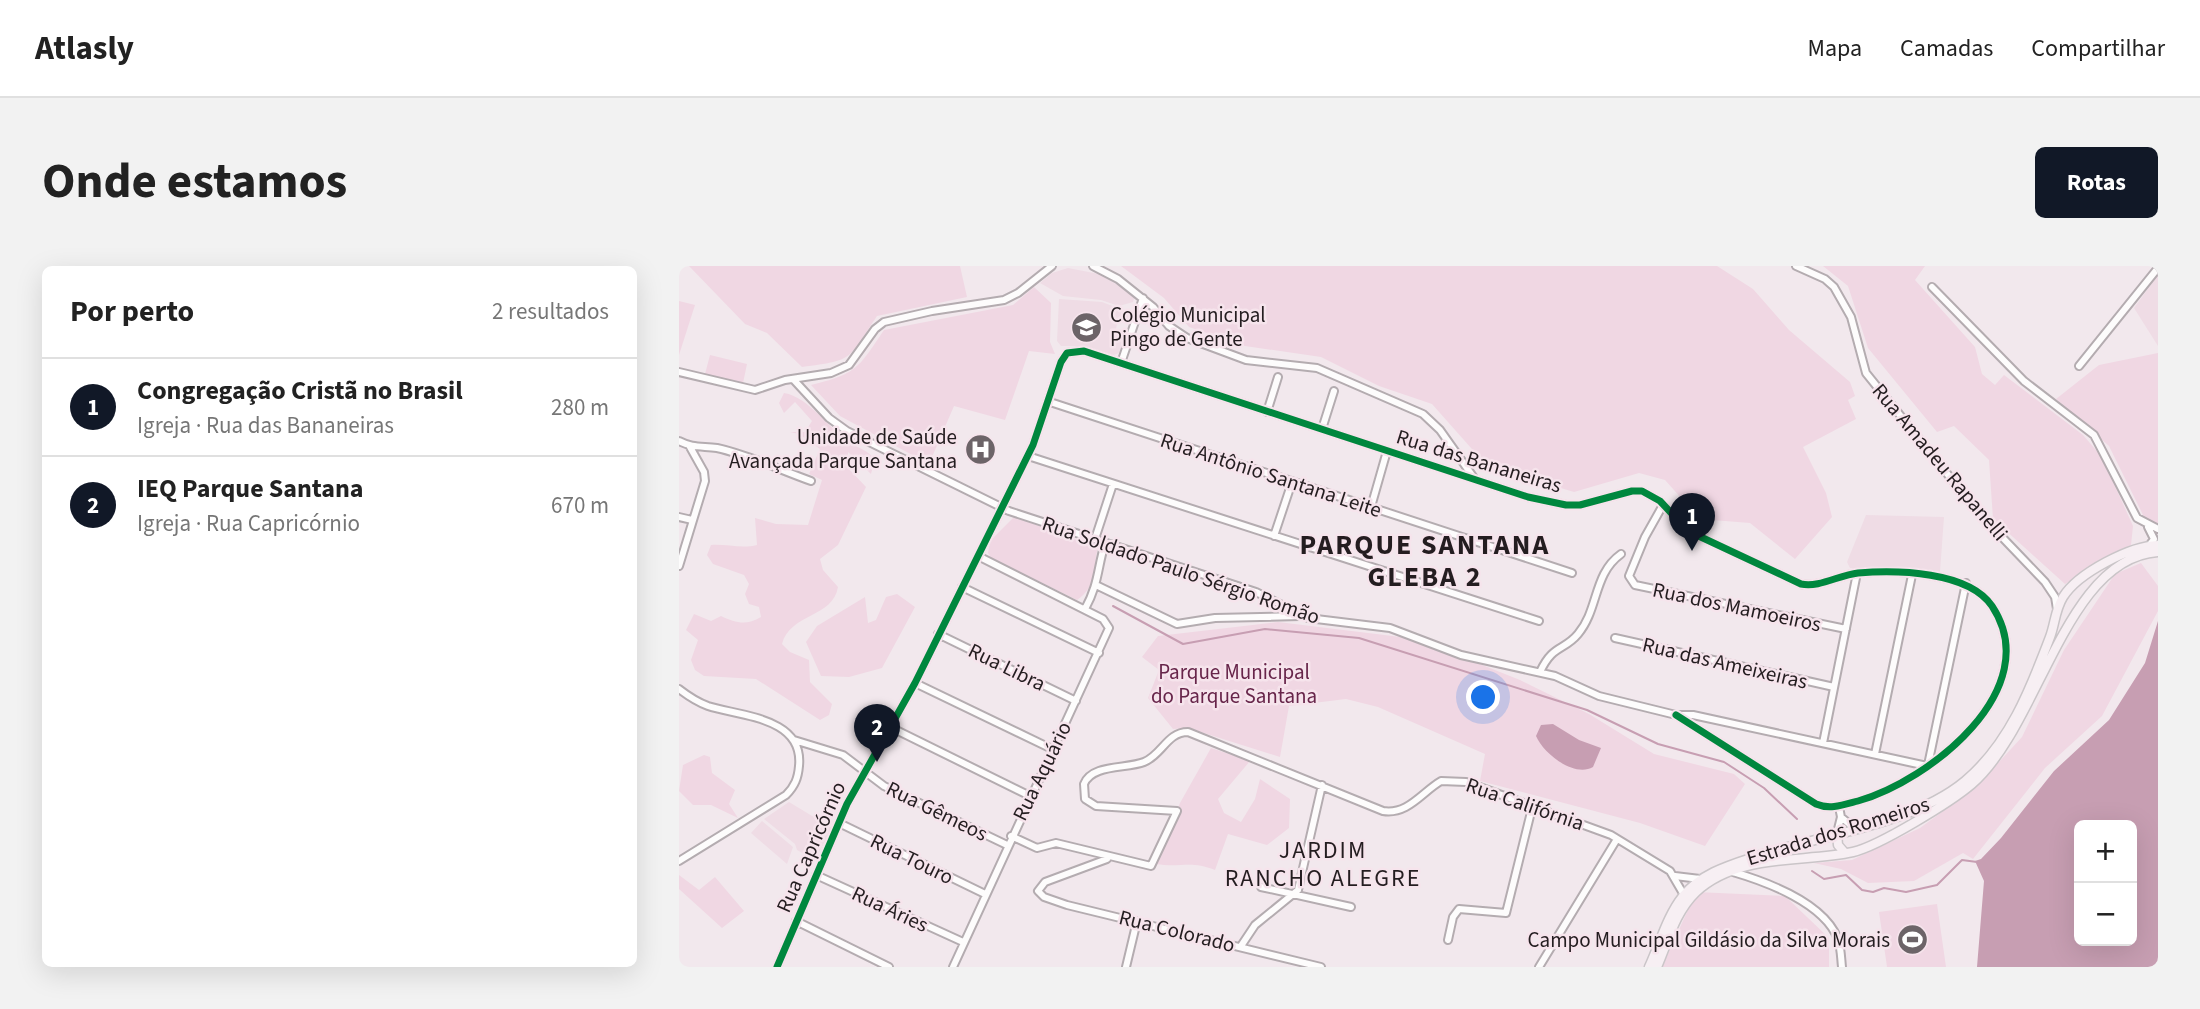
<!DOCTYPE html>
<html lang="pt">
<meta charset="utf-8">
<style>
:root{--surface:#fff;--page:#f2f2f2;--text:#222;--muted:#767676;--line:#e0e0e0;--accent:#111827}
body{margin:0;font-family:"Source Sans 3",sans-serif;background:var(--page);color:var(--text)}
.controls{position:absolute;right:21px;bottom:21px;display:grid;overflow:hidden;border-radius:10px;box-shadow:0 7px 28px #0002}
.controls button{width:63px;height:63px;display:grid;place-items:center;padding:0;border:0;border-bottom:2px solid var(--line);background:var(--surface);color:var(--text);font:35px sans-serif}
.you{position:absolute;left:805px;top:432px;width:24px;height:24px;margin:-18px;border:5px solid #fff;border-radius:50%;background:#1a73e8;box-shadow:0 0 0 10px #1a73e833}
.badge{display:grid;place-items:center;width:46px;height:46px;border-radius:50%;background:var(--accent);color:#fff;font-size:23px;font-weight:700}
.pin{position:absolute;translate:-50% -58px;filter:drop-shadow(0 2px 4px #0008)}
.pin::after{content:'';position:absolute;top:37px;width:24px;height:21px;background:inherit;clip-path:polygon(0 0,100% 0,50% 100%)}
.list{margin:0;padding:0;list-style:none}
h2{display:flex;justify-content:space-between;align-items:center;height:91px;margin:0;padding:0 28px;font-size:30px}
h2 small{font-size:23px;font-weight:400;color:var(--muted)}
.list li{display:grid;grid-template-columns:46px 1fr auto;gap:21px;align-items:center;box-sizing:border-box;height:98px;padding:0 28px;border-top:2px solid var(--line)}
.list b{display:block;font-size:26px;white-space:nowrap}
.list p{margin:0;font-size:23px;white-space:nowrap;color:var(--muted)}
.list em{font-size:23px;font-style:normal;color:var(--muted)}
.map{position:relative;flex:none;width:1479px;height:701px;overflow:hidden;border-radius:10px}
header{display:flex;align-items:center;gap:42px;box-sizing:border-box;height:98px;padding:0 35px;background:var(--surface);border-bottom:2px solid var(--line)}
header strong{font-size:33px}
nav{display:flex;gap:38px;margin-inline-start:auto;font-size:24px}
.intro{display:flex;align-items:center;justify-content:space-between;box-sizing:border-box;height:168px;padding:0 42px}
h1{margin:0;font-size:49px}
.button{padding:18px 32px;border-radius:10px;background:var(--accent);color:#fff;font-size:24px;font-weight:700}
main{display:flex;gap:42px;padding:0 42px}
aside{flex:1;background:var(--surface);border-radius:10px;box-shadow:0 7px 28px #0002}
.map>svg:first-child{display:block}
.built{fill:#efdce5}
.green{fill:#f0d7e3}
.water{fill:#c79eb2;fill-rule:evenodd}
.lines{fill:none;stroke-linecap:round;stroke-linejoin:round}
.stream{stroke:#c79eb2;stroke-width:2}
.minor-casing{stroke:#b4acb0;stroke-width:10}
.major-casing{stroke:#cac5c8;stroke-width:11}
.minor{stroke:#fdfcfc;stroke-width:6}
.major{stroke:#f7eff3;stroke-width:8}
.cycleway-casing{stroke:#f6e4ec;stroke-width:11}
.cycleway{stroke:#00873e;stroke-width:7}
.labels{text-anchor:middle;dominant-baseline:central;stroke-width:5;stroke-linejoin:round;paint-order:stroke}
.poi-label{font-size:21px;fill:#241d20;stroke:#f6e4ec;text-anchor:end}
.street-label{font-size:21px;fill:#241d20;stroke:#f6e4ec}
.park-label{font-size:21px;fill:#67254a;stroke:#f6e4ec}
.quarter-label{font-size:24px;letter-spacing:2px;fill:#241d20;stroke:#f6e4ec}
.district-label{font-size:28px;font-weight:bold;letter-spacing:2px;fill:#241d20;stroke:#f6e4ec}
</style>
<header>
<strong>Atlasly</strong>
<nav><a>Mapa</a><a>Camadas</a><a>Compartilhar</a></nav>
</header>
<div class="intro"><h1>Onde estamos</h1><a class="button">Rotas</a></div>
<main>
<aside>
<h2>Por perto<small>2 resultados</small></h2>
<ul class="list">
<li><span class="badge">1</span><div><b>Congregação Cristã no Brasil</b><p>Igreja · Rua das Bananeiras</p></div><em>280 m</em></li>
<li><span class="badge">2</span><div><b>IEQ Parque Santana</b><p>Igreja · Rua Capricórnio</p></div><em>670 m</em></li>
</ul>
</aside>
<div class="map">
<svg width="1479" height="701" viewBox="0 0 1479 701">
<rect width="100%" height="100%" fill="#f2e8ed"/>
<!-- built -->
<path class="built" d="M389,2L420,8L456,29L454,36L440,40L422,34L384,30L361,17L373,7Z
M1479,9V80L1455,42Z
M380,33L423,36L454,48L451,54L438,58L437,63L447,65L440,87L432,90L404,80H382L378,75Z
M1187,249L1265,251L1261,306L1171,302L1168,296Z
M110,536L153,562L136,594L118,584L116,578L85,553Z
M83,555L114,581L108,598L72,567Z"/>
<!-- green -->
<path class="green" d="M10,0H281L288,31L198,50C169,93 177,94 123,101L88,67L66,58Z
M442,0H1038L1074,23L1110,64L1171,116L1176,130L1169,134L1177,153L1124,181L1147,227L1153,251L1116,293L1071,257L1021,253L986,214L960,207L895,226L808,200L753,138L700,120L642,91L566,80L510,61L485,32Z
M1144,0H1246L1236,14L1296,81L1303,108L1316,119L1325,109L1404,169L1423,191L1454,260L1452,279L1386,318L1314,253L1310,194L1275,160L1258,166L1189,82L1169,20Z
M355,21L372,37L371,76L376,88L350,85L326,154L275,140L250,198L161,150L132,119C177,108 179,103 205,64L334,39Z
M0,35L16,39L0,89Z
M1479,87V259L1466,253L1430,180L1377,133L1420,99Z
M31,89L68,98L64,117L26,108Z
M105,127C130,131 150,163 171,177C178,181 190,185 194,192C196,198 193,203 192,208L169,186V202L187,221L159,279L141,293L144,304L159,321C154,352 111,347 103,378L111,386L130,394L131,416L153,438L150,449L141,454L77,413L25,410L16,404L12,394L19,374L7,364L15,348L32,355L42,350C57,357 67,360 82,351L80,341L70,338L66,328L70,318L65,309L34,298L28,289L32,279C48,278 63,283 78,279L76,252L97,258L129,259L143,214L130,208L141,183L120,168L111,166H126L133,155L116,136L105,147L100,137Z
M335,251L419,281C414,302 418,321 398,334L312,292L309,287L311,275Z
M1462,297L1479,320V345L1423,450L1366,502L1294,593L1284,587L1235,615L1189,617L1162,603L1135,597L1173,594L1241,562L1297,521L1343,471L1385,384L1436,308Z
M218,328L236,341L203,402L170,411L142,410L127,376L138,360L186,331L189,357L197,354L207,331Z
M599,356L738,373L841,414L910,448L975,488L1055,508L1066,518L1026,580L961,557L801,515L806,488L699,441L667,433L610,440L601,491L509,462L494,463L469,432L480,404L463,391L479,370Z
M532,482L571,495L539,533L545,547L562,556L576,533L581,513L611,533L610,562L588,579L549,568L536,604C512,594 502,602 477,598L501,537Z
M25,489L31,491L33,507L56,524L50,538L59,552L32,539H14L0,525L4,499Z
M0,609L20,624L36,611L65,645L43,662L0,623Z
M1017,626L1106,630L1150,672V701H983Z
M1258,638L1267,701H1208L1200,646Z"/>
<!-- water -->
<path class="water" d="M1479,355V701H1298L1305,615L1296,595L1302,593L1322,572L1375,505L1430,454L1466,397ZM1400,559H1453V675H1400Z
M874,458L900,474L922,482L914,501C895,512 864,487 857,470L862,459Z"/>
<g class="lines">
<!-- stream -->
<path class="stream" d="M434,340L504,378L586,363L680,372L908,444L979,478L1045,496L1085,522L1118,553
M1133,605L1145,613L1167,609L1183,624L1194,626L1205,622L1227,626L1258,619L1283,594L1298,596"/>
<defs>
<path id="minor" d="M414,0L439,13L474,41L490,60L508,72L567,94L638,102L744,148L761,164L795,212
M1117,0L1146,13L1155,21L1172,51L1187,107L1299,246L1366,316L1376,331L1378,343
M1253,21L1345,115L1415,169L1458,252L1479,263
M442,97L464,32
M1400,100L1479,2
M0,106L76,124L106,114L152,107L170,99L196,63L205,56L253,45L325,34L339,27L373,0
M114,113L150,152L168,165L330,245L577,326L629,352L711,362L782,389L876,410L920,430L997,449H1014L1248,500
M371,136L893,307
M588,146L599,111
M643,163L655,125
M0,175C13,182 24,180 38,182C70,189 101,204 132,215
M349,190L860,355
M984,239L966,271L950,310L956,319L1167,363
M692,241L708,185
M0,251L13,254
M1469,261L1475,273L1470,280
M595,270L613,216
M416,273L434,218
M0,300L26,215L25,206L11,181
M419,320L498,358L536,352L621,350
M283,321L420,387
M406,343C420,317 418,304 426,277
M259,368L397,435
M936,372L1155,421
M861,406C874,378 885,385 899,368C920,343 914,308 942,288
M236,417L373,483
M0,423C9,430 18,436 29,440C60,450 125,451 120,500C119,512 116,520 107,529L0,595
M211,461L351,530
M115,474L164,489L205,520L328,579
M1144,477L1178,307
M1196,488L1233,309
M1249,499L1287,317
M1162,551L1175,562
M160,557L306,628
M1158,567L1162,551L1160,541
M332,570L358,582L377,577L472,600L498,545L417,540L406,533L405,518C413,498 447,503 465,496C483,489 488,466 509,466L704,545C729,549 743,526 762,515L787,516L932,569L991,605L1005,629
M428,593L366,616L359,625L365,631L388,639L642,701
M1054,606C1088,616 1145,637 1159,673C1162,682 1162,692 1163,701
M137,609L284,676
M996,610L1021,613
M582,621L672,641
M117,655L210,701
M769,674L774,651L780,643L827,647L853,542
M562,680L576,659L619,624L643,519
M98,701L168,538L236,417L354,179L382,96L388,87L405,85L849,231L887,239H901L953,225H963L981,235L1009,265L1122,318C1140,322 1160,309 1179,307C1218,304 1289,305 1313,340C1368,423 1250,515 1179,535C1164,539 1151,544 1137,538L997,449
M274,701L430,362L424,353L299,290
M447,701L458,655
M860,701L938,573"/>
<path id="major" d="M1158,567L1159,579L1166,587
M970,701C981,677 988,650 1004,630C1022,607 1051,599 1078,590C1142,569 1233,559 1286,515C1330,478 1351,424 1371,371C1376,358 1376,344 1384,331C1399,307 1451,280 1479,279
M978,701C989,676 996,646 1017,626C1059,587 1123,597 1174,586C1200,580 1272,536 1293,518C1361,459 1386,292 1479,286"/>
</defs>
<!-- minor casing -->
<use href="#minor" class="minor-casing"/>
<!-- major casing -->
<use href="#major" class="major-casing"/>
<!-- minor -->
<use href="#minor" class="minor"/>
<!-- major -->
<use href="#major" class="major"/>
<defs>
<path id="cycleway" d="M98,701L168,538L236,417L354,179L382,96L388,87L405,85L849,231L887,239H901L953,225H963L981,235L1009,265L1122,318C1140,322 1160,309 1179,307C1218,304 1289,305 1313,340C1368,423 1250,515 1179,535C1164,539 1151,544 1137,538L997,449"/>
</defs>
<!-- cycleway casing -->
<use href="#cycleway" class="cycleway-casing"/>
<!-- cycleway -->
<use href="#cycleway" class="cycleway"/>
</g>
<!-- icons -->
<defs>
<symbol id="school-disc" viewBox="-11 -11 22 22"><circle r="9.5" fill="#6c6468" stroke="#f6e4ec"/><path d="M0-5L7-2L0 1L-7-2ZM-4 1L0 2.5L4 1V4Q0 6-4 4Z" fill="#fff"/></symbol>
<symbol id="hospital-disc" viewBox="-11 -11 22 22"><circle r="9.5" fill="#6c6468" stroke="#f6e4ec"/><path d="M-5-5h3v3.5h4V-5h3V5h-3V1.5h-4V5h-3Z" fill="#fff"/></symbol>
<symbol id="stadium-disc" viewBox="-11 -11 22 22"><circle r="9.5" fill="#6c6468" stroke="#f6e4ec"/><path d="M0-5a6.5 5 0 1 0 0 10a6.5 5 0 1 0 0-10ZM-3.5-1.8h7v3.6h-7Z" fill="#fff"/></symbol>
</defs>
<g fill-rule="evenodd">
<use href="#school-disc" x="390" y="44" width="35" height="35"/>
<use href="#hospital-disc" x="284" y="166" width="35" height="35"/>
<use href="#stadium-disc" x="1216" y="656" width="35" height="35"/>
</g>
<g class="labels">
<!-- poi labels -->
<g class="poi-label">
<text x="431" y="49" text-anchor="start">Colégio Municipal<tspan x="431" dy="24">Pingo de Gente</tspan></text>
<text x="278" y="171">Unidade de Saúde<tspan x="278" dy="24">Avançada Parque Santana</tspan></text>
<text x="1211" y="674">Campo Municipal Gildásio da Silva Morais</text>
</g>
<!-- street labels -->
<g class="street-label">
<text transform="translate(800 195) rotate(17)">Rua das Bananeiras</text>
<text transform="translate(1261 196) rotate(50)">Rua Amadeu Rapanelli</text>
<text transform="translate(592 209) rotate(18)">Rua Antônio Santana Leite</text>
<text transform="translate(502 304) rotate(19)">Rua Soldado Paulo Sérgio Romão</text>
<text transform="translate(1058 341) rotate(12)">Rua dos Mamoeiros</text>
<text transform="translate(1046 397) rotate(13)">Rua das Ameixeiras</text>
<text transform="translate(328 401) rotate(26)">Rua Libra</text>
<text transform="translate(363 505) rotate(-64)">Rua Aquário</text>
<text transform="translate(846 538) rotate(19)">Rua Califórnia</text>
<text transform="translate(258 545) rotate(26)">Rua Gêmeos</text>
<text transform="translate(1159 565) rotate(-17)">Estrada dos Romeiros</text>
<text transform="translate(132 581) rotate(-66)">Rua Capricórnio</text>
<text transform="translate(233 593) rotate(26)">Rua Touro</text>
<text transform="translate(211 643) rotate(25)">Rua Áries</text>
<text transform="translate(498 665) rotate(14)">Rua Colorado</text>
</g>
<!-- park labels -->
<g class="park-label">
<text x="555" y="406">Parque Municipal<tspan x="555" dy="24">do Parque Santana</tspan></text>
</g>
<!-- quarter labels -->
<g class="quarter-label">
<text x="644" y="584">JARDIM<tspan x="644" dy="28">RANCHO ALEGRE</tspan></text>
</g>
<!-- district labels -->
<g class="district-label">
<text x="746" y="279">PARQUE SANTANA<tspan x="746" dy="32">GLEBA 2</tspan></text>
</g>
</g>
</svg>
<div class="controls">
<button>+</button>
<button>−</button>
</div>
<div class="you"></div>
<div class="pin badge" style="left:1013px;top:285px">1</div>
<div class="pin badge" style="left:198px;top:496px">2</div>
</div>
</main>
